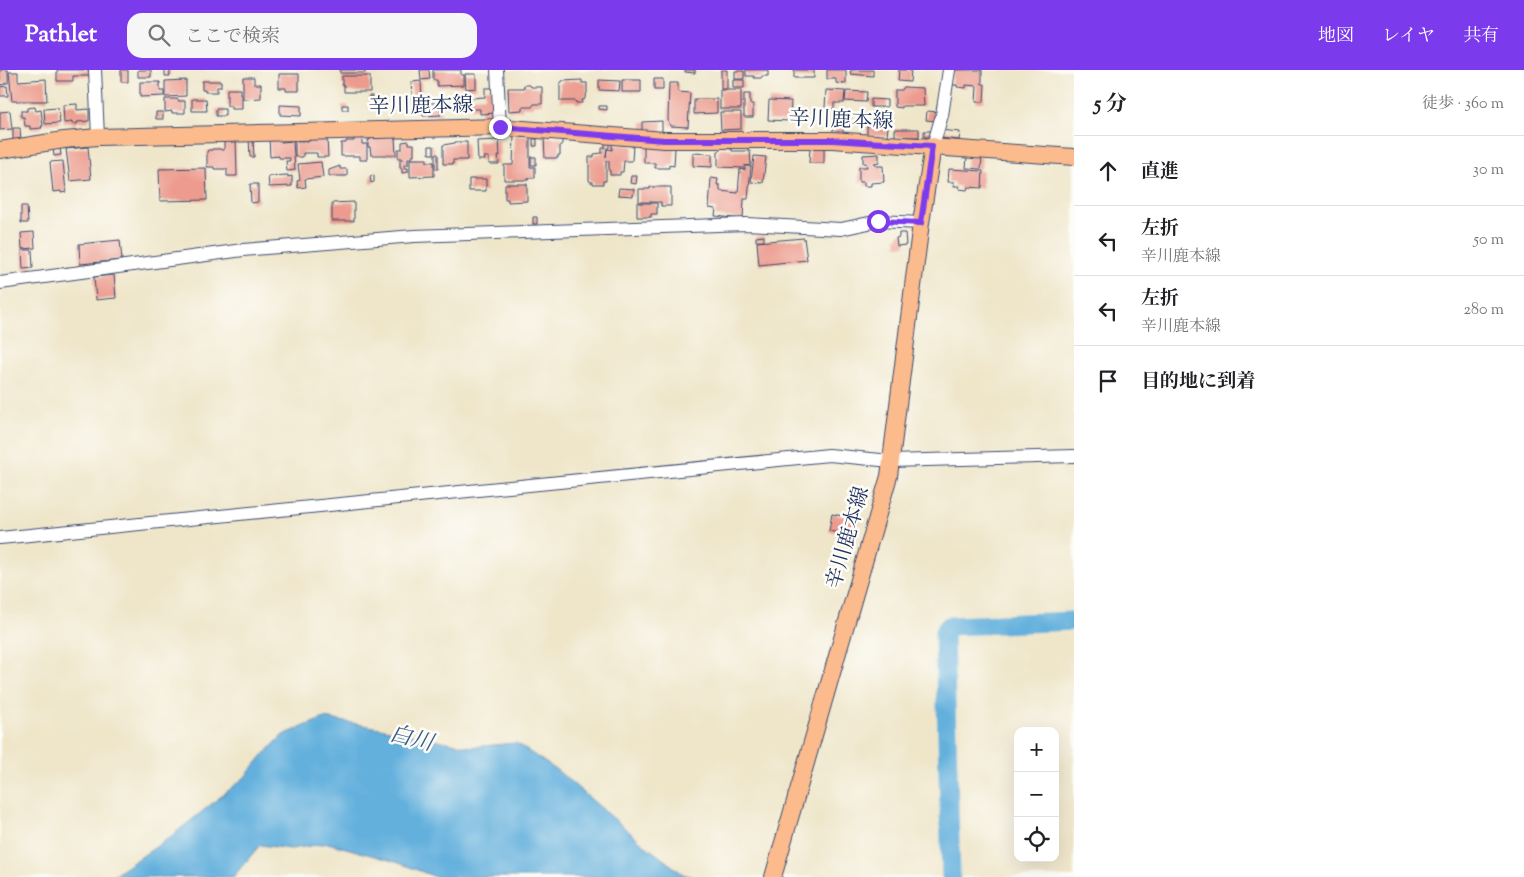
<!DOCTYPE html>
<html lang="ja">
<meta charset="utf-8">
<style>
:root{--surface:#fff;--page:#f6f6f6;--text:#202124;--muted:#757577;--line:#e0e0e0;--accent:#7c3aed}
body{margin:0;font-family:"Sorts Mill Goudy","Noto Serif JP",serif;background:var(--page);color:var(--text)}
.controls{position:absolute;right:15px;bottom:15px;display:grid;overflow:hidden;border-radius:10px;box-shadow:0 5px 20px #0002}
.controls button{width:45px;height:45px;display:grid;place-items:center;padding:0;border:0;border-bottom:1px solid var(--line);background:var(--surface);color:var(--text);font:25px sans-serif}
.stop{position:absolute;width:15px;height:15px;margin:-11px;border:4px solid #7c3aed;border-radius:50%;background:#fff}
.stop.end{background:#7c3aed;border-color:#fff;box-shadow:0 1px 5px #0008}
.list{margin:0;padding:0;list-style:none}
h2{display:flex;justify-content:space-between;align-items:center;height:65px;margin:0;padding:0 20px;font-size:21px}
h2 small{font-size:16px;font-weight:400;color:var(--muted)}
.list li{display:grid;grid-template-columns:32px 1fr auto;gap:15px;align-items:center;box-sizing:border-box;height:70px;padding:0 20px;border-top:1px solid var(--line)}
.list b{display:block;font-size:19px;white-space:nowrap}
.list p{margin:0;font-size:16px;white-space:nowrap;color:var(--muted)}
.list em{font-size:16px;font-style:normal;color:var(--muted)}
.icon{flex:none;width:28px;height:28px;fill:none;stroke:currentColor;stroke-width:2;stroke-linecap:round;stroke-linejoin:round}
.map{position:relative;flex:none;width:1074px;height:807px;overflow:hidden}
header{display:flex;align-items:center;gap:30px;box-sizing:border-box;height:70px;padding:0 25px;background:var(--accent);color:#fff}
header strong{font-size:24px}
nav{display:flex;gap:28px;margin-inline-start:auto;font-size:18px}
.search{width:350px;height:45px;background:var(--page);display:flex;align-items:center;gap:12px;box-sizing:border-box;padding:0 18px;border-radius:15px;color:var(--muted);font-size:19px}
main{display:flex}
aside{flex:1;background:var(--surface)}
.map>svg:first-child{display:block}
.water{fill:#64b0dd;stroke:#40709e}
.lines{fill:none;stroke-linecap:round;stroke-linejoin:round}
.river{stroke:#64b0dd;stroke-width:19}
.building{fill:#ec9b8e}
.minor-casing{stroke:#3b4a6e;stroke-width:14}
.major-casing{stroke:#3b4a6e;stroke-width:18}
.minor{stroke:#fff;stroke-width:12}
.major{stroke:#fbbb8c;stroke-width:16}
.route{stroke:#7c3aed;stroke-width:6}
.labels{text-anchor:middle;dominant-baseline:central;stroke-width:5;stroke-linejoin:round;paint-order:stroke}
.street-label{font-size:21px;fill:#1b2f5e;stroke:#fdfcf7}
.water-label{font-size:22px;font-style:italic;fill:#355c8a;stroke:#fdfcf7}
</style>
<header>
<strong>Pathlet</strong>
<div class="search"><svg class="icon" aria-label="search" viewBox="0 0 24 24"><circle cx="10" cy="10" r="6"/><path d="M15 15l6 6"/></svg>ここで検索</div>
<nav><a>地図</a><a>レイヤ</a><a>共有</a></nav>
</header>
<main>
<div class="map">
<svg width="1074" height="807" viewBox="0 0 1074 807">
<rect width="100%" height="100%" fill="#fdfcf7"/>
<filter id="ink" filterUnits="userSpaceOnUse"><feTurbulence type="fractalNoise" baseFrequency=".02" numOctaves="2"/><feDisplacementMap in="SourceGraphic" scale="10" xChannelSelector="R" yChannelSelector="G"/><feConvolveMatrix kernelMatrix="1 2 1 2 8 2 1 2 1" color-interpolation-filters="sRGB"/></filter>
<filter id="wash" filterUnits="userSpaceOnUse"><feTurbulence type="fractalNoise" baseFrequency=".0096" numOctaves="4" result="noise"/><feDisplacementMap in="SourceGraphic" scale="20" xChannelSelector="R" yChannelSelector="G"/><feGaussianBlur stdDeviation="1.12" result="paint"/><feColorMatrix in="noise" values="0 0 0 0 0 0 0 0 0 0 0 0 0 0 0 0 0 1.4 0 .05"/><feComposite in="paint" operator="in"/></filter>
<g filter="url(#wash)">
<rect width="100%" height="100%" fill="#efe6ca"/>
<!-- water -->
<path class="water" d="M324,648L385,659L471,677L516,673L558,701L647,777L683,804L693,807H436L396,792L328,773L291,779L260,775L233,807H111L169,768L244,708L264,684L283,665Z"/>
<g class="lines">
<!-- river -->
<path class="river" d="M951,807L944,562L949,556L1074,551"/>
</g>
<g id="blocks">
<!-- building -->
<path class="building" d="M0,0H8V13H5V14L1,15L0,13Z
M57,0H89L90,6H73V11H57Z
M121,0H128V12H121Z
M138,0H151V7H138Z
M165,0H170V6H165Z
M340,0H365V3H340Z
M420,0H429L430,9L421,10Z
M433,0H461V5H464V15L437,16V10H433Z
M685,0H695V3L685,2Z
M721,0H727V19H721Z
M746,0H768V6H762V8H754V6H746Z
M794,0H814V8H794Z
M827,0H846V14L836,13V9H827Z
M851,0H873V6L850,4Z
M899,0H911L910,12L898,11Z
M953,0H982V14H985L984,32H976L977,16L966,15V18L957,17V15H952Z
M735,1H744V9H735Z
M9,2H18V11L46,9L47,31H12Z
M279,4H299V21H286V18H279Z
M465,4H476V18L466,19Z
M342,6H370V22H344V15H342Z
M243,7H254V14H261V28L243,29Z
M654,9H663V20H654Z
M186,10V26L165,27V11Z
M582,10V13H587V23L584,30H582V33H576V31H560V13H562V11Z
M599,10L620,11L619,21L599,20Z
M622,10H641V22H622Z
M733,10H744V18H733Z
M202,11H221V17H217V22H205V20H202Z
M421,11L422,33H440L441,45L423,46V39H413L411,12Z
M140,12H160V21H164V26L140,27Z
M669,13H678V22L690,23L688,57L670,56L668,50Z
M524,15H530L531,17H542V34H534L532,37H522V40L509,41L508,18H524Z
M7,16L8,26H0V17Z
M904,17L923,18L924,36H902V38L895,37V20H902Z
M485,18H494L497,43L480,44V39H471V28L485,27Z
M227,19H240V25H242V39H231V36H227Z
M720,20H741V39H720Z
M826,20L845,21L844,33H834V39L825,38Z
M846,21L867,22L866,32L845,31Z
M744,24H750V34H753V47H744Z
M369,26H372V34H369Z
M165,29H178V31H185V43H172V41L165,42Z
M192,29H206L207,41H192Z
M694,29H717V43L694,44Z
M871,29L887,30V37H871Z
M769,30L791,31L790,51L768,50Z
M77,34V40L89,39V51L77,52V54H72V52L64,53L63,35Z
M280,35L301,36V46L280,45Z
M342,35H348V40H342Z
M599,36H607V40L599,39Z
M35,37L36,41L41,40L43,56H41L42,58L30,59V56H25L24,47H21V41H27V38Z
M58,38L60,53L45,54L44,39Z
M216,39H225V46H216Z
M10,41L12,59L0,60V42Z
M927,41L938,42L936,51L926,50Z
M156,42H163V49H156Z
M720,42H741V59L721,60Z
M662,51V64H642V52Z
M833,53L843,54V65L833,64Z
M867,56L888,57L887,66L867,65Z
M13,58H20L21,70H13Z
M895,59H919V67H895Z
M939,60L960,62L959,70L939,68Z
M924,61H932V67H924Z
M514,65H530V97H535V108H529L528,110H504V95H513Z
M327,67L328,87H317V83H303V87H295V71H310V68Z
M362,67V74H367V90H360V86H341V73H346V71H354V68Z
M395,67L396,85H371L370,77H368V70H370V68Z
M544,67L562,68V75H560V85H558V88H545Z
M249,68H253L254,87H250Z
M269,68H281V72L293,71L295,100L287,101L286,91H290V88H279V86L270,87Z
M224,69H236L237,106H227V99H214V97H207V82L208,80H212V79H221V80H224Z
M533,69H537V76H533Z
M499,70L500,86H498L499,94H489V87H484L485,90H478L477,71Z
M409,71V74H414V86H412V88H408V95H404V98H408V102L402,103V98H400V90H402V88H398V79H402V72Z
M605,71H609V78H607L606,87L607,79L612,80V74L633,76L632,91H624L623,102H620V105H610V101H609V91H606V111H603V114H593V112H590L589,110V87H594V84L602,83V78H605Z
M455,72H467V90H453V94H443V75L455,73Z
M644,75L675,78L674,96L669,95V98H655V93H644Z
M429,76H434V84H429Z
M88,77L91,109L70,111L66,79Z
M60,78L61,85L54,86L53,79Z
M720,78L732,79V81H750L751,95L744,96H751L748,129H744L743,149L715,146L716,139L709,138L711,108L718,109L717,115H720V121L738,123L740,99L745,100V98L718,97V81H720Z
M810,78H824V93H809Z
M693,83L712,84V97L693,96Z
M435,84H438V99H435Z
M879,84V92L874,93V94H876V96H883L884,112L871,113V116H864V112H859V97H867L866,93H863V85Z
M754,86L766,87L763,113L751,112Z
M967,86L982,87L981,99L966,98Z
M531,87H536V95H531Z
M410,89H427V92H434V106L410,107Z
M63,91L66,122L61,123V121L53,122L50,92Z
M321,92L323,107L305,109L306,117L298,118L297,111L300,110L298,94Z
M340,96V99H347V106H329V100Z
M206,98L207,130L160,131L159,99Z
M949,99L983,101L982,118L968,117L967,120L959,119L960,116H954V112H948Z
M288,105V107L292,106V116L269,117L268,106Z
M374,105V112L371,113L370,106Z
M631,106H637L636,114L630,113Z
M469,109H486V121H469Z
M250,114H258V132L251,133Z
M505,114H527V131L508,132V129H505Z
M650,117H671V136H661V132H639V119H650Z
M619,118L634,119L633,126L618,125Z
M354,132V151H332V133Z
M637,133H657V144H651V147H637Z
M21,136H27L28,153H21Z
M533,147H537V154H533Z
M34,162L35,178L22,179L21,163Z
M899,163H905L906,175L897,176L896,168L899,167Z
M764,166V171H756V167Z
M804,168L807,190L759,195L757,172Z
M120,170L122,190L80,194L79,174Z
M22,180H32L33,198L23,199Z
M114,205L116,228L96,230L94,207Z
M832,444L859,449L852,465L829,461Z"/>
</g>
</g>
<g filter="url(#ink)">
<use href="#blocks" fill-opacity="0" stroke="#3b4a6e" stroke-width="1"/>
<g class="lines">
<defs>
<path id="minor" d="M95,0L98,67
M497,0L500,57
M933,76L942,45L949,0
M0,213L243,180L414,166L746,154L841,159L878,151L921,153
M0,468L829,385L891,391L1074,386"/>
<path id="major" d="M0,80L64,70L98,67L500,57L664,70H832L1074,87
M773,807L889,406L921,153L933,76"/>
</defs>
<!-- minor casing -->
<use href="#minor" class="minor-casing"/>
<!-- major casing -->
<use href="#major" class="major-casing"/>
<!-- minor -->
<use href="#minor" class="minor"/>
<!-- major -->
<use href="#major" class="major"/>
</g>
</g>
<g class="lines" filter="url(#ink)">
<!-- route -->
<path class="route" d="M500,57L664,70H832L932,76L921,153L878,151"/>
</g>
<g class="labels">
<!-- street labels -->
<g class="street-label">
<text transform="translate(421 37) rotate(-1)">辛川鹿本線</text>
<text transform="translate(841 51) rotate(2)">辛川鹿本線</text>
<text transform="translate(849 468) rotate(-74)">辛川鹿本線</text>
</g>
<!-- water labels -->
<g class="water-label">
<text transform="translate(411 670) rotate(14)">白川</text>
</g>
</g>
</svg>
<div class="controls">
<button>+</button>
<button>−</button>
<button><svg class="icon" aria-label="locate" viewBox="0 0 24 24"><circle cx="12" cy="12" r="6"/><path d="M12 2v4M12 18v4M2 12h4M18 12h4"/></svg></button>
</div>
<div class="stop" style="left:878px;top:151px"></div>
<div class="stop end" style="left:500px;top:57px"></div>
</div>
<aside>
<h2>5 分<small>徒歩 · 360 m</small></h2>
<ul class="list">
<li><svg class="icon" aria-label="ahead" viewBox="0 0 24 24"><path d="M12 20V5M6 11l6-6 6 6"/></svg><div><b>直進</b></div><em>30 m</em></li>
<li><svg class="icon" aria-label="left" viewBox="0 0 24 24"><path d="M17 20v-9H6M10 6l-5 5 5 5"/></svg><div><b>左折</b><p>辛川鹿本線</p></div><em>50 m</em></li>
<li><svg class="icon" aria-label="left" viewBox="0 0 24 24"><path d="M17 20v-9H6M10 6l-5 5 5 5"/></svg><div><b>左折</b><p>辛川鹿本線</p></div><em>280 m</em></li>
<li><svg class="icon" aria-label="arrive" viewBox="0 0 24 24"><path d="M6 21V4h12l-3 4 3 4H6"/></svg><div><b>目的地に到着</b></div></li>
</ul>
</aside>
</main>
